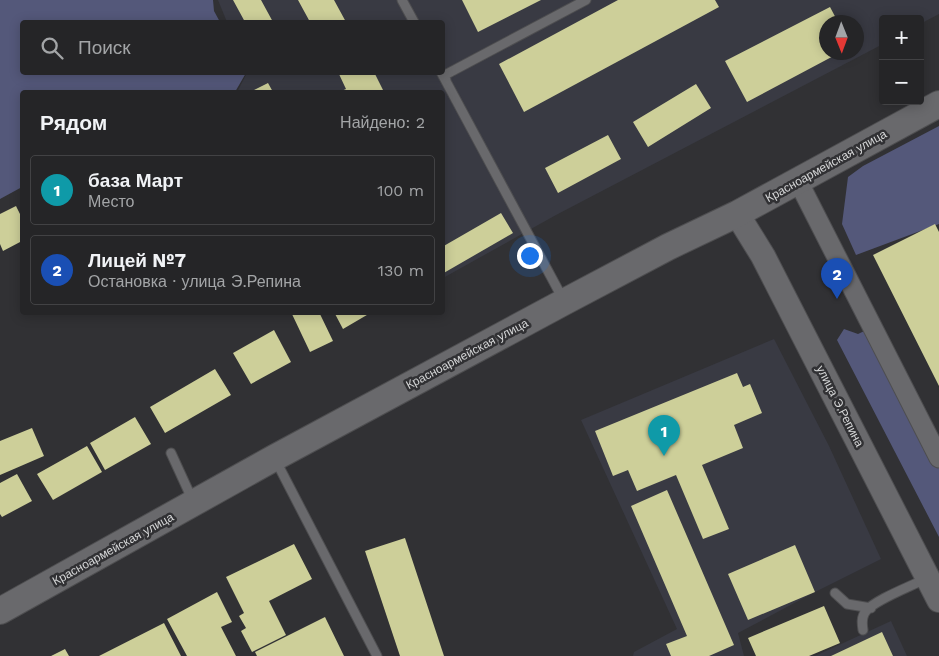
<!DOCTYPE html>
<html lang="ru">
<meta charset="utf-8">
<style>
:root{--surface:#252527;--page:#2d2d2f;--text:#f1f3f6;--muted:#a3a5a7;--line:#424244;--accent:#1a73e8}
body{margin:0;font-family:"Work Sans",sans-serif;background:var(--page);color:var(--text)}
.controls{position:absolute;right:15px;top:15px;display:grid;overflow:hidden;border-radius:5px;box-shadow:0 2px 12px #0003}
.controls button{width:45px;height:45px;display:grid;place-items:center;padding:0;border:0;border-bottom:1px solid var(--line);background:var(--surface);color:var(--text);font:25px sans-serif}
.compass{position:absolute;left:819px;top:15px;width:45px;height:45px;border-radius:50%;background:var(--surface);box-shadow:0 2px 12px #0003;rotate:179deg}
.you{position:absolute;left:529px;top:255px;width:18px;height:18px;margin:-12px;border:4px solid #fff;border-radius:50%;background:#1a73e8;box-shadow:0 0 0 8px #1a73e833}
.badge{display:grid;place-items:center;width:32px;height:32px;border-radius:50%;background:var(--accent);color:#fff;font-size:16px;font-weight:700}
.pin{position:absolute;translate:-50% -41px;filter:drop-shadow(0 1px 2px #0008)}
.pin::after{content:'';position:absolute;top:26px;width:18px;height:15px;background:inherit;clip-path:polygon(0 0,100% 0,50% 100%)}
.list{margin:0;padding:0;list-style:none}
h2{display:flex;justify-content:space-between;align-items:center;height:65px;margin:0;padding:0 20px;font-size:21px}
h2 small{font-size:16px;font-weight:400;color:var(--muted)}
.list li{display:grid;grid-template-columns:32px 1fr auto;gap:15px;align-items:center;box-sizing:border-box;height:70px;margin:0 10px 10px;padding:0 10px;border:1px solid var(--line);border-radius:5px}
.list b{display:block;font-size:19px;white-space:nowrap}
.list p{margin:0;font-size:16px;white-space:nowrap;color:var(--muted)}
.list em{font-size:16px;font-style:normal;color:var(--muted)}
.icon{flex:none;width:28px;height:28px;fill:none;stroke:currentColor;stroke-width:2;stroke-linecap:round;stroke-linejoin:round}
.map{position:relative;flex:none;width:939px;height:656px;overflow:hidden}
.search{position:absolute;background:var(--surface);box-shadow:0 2px 12px #0003;left:20px;top:20px;width:425px;height:55px;display:flex;align-items:center;gap:12px;box-sizing:border-box;padding:0 18px;border-radius:5px;color:var(--muted);font-size:19px}
.panel{position:absolute;background:var(--surface);box-shadow:0 2px 12px #0003;left:20px;top:90px;width:425px;height:225px;border-radius:5px}
.map>svg:first-child{display:block}
.built{fill:#393a43;fill-rule:evenodd}
.green{fill:#54587a}
.building{fill:#cdcf99}
.lines{fill:none;stroke-linecap:round;stroke-linejoin:round}
.service-casing{stroke:#4e4e50;stroke-width:11}
.minor-casing{stroke:#4e4e50;stroke-width:21}
.tertiary-casing{stroke:#4e4e50;stroke-width:26}
.secondary-casing{stroke:#4e4e50;stroke-width:28}
.service{stroke:#69696c;stroke-width:9}
.minor{stroke:#69696c;stroke-width:19}
.tertiary{stroke:#69696c;stroke-width:24}
.secondary{stroke:#69696c;stroke-width:26}
.labels{text-anchor:middle;dominant-baseline:central;stroke-width:5;stroke-linejoin:round;paint-order:stroke}
.street-label{font-size:12px;fill:#d6d7d8;stroke:#313134}
</style>
<div class="map">
<svg width="939" height="656" viewBox="0 0 939 656">
<rect width="100%" height="100%" fill="#313134"/>
<!-- built -->
<path class="built" d="M218,0H939V14L920,24V19H883V44L556,215L443,278L442,92H237L247,73L442,72V22H227ZM826,22H856V52H826Z
M774,339L829,446L881,559L815,592L738,633L744,656H633L634,652L677,629L581,420Z
M891,621L907,656H815Z"/>
<!-- green -->
<path class="green" d="M0,0H213L214,11L220,22H22V72L246,73L235,92H22V187L0,199Z
M939,126V224L856,255L842,224L848,177L863,166Z
M877,325L939,444V537L837,340L844,329L858,334Z"/>
<!-- building -->
<path class="building" d="M233,0H261L273,22H245Z
M298,0H334L346,22H310Z
M462,0H541L478,32Z
M618,0H715L719,7L524,112L499,64Z
M830,7L838,22H826V52H841L747,102L725,61Z
M338,72H374L384,92H339L346,89Z
M268,83L273,92H250Z
M696,84L711,108L648,147L633,122Z
M608,135L621,159L558,193L545,168Z
M16,206L22,218V241L3,251L0,244V214Z
M501,213L513,233L442,274V247Z
M935,224L939,232V386L873,255Z
M291,312H319L333,341L310,352Z
M334,312H372L343,329Z
M274,330L291,362L251,384L233,353Z
M215,369L231,395L165,433L150,407Z
M737,373L743,387L750,384L762,413L734,425L743,448L702,465L729,529L703,539L676,475L637,491L628,470L613,476L595,431Z
M135,417L151,444L105,470L90,443Z
M32,428L44,456L0,475V441Z
M87,446L102,472L53,500L37,474Z
M17,474L32,501L2,517L0,514V483Z
M667,490L734,645L709,656H671L666,644L687,636L631,506Z
M405,538L444,656H400L365,551Z
M294,544L312,579L269,601L286,635L252,652L241,631L246,628L239,616L244,613L226,577Z
M795,545L815,592L748,620L728,574Z
M217,592L232,622L221,627L236,656H187L167,619Z
M824,606L840,643L809,656H756L748,638Z
M325,617L344,656H257L255,652Z
M164,623L181,656H99Z
M882,632L893,656H831Z
M65,649L69,656H51Z"/>
<g class="lines">
<defs>
<path id="service" d="M402,0L414,22
M441,72L563,299
M446,80L443,76L586,0
M171,453L193,501
M276,461L377,656
M835,593L847,604L871,608
M863,630C862,624 861,617 866,611C876,599 912,586 927,578"/>
<path id="minor" d="M798,181L939,458"/>
<path id="tertiary" d="M737,214L763,256L939,600"/>
<path id="secondary" d="M0,611L274,458L564,302L668,247L737,214L939,104"/>
</defs>
<!-- service casing -->
<use href="#service" class="service-casing"/>
<!-- minor casing -->
<use href="#minor" class="minor-casing"/>
<!-- tertiary casing -->
<use href="#tertiary" class="tertiary-casing"/>
<!-- secondary casing -->
<use href="#secondary" class="secondary-casing"/>
<!-- service -->
<use href="#service" class="service"/>
<!-- minor -->
<use href="#minor" class="minor"/>
<!-- tertiary -->
<use href="#tertiary" class="tertiary"/>
<!-- secondary -->
<use href="#secondary" class="secondary"/>
</g>
<g class="labels">
<!-- street labels -->
<g class="street-label">
<text transform="translate(826 166) rotate(-29)">Красноармейская улица</text>
<text transform="translate(467 354) rotate(-28)">Красноармейская улица</text>
<text transform="translate(840 406) rotate(63)">улица Э.Репина</text>
<text transform="translate(113 549) rotate(-29)">Красноармейская улица</text>
</g>
</g>
</svg>
<div class="controls">
<button>+</button>
<button>−</button>
</div>
<svg class="compass" viewBox="-18 -18 36 36"><path d="M0-13l5 13h-10z" fill="#e53935"/><path d="M0 13l5-13h-10z" fill="#a3a5a7"/></svg>
<div class="you"></div>
<div class="pin badge" style="left:664px;top:456px;background:#0f9aa8">1</div>
<div class="pin badge" style="left:837px;top:299px;background:#1a4fb4">2</div>
<div class="search"><svg class="icon" aria-label="search" viewBox="0 0 24 24"><circle cx="10" cy="10" r="6"/><path d="M15 15l6 6"/></svg>Поиск</div>
<section class="panel">
<h2>Рядом<small>Найдено: 2</small></h2>
<ul class="list">
<li><span class="badge" style="background:#0f9aa8">1</span><div><b>база Март</b><p>Место</p></div><em>100 m</em></li>
<li><span class="badge" style="background:#1a4fb4">2</span><div><b>Лицей №7</b><p>Остановка · улица Э.Репина</p></div><em>130 m</em></li>
</ul>
</section>
</div>
